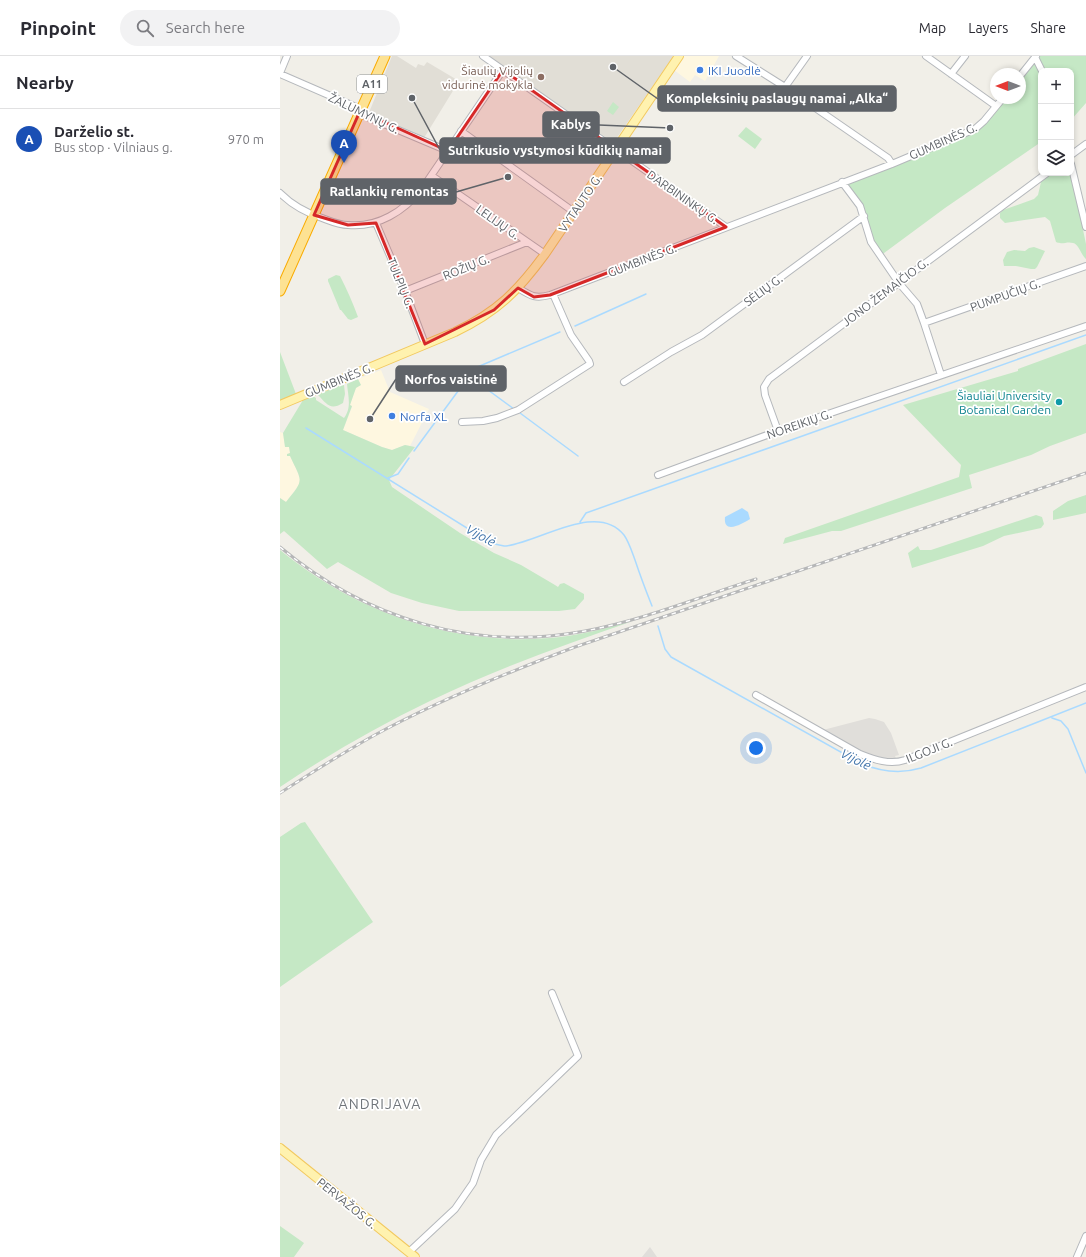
<!DOCTYPE html>
<meta charset="utf-8">
<style>
:root{--surface:#fff;--page:#f2f2f3;--text:#2b2b33;--muted:#7c7c81;--line:#e1e1e2;--accent:#0b8043}
body{margin:0;font-family:Ubuntu,sans-serif;background:var(--page);color:var(--text)}
.controls{position:absolute;right:12px;top:12px;display:grid;overflow:hidden;border-radius:8px;box-shadow:0 2px 6px #0003}
.controls button{width:36px;height:36px;display:grid;place-items:center;padding:0;border:0;border-bottom:1px solid var(--line);background:var(--surface);color:var(--text);font:20px sans-serif}
.compass{position:absolute;left:710px;top:12px;width:36px;height:36px;border-radius:50%;background:var(--surface);box-shadow:0 2px 6px #0003;rotate:270deg}
.you{position:absolute;left:476px;top:692px;width:14px;height:14px;margin:-10px;border:3px solid #fff;border-radius:50%;background:#1a73e8;box-shadow:0 0 0 6px #1a73e833}
.badge{display:grid;place-items:center;width:26px;height:26px;border-radius:50%;background:var(--accent);color:#fff;font-size:13px;font-weight:700}
.pin{position:absolute;translate:-50% -33px;filter:drop-shadow(0 1px 2px #0008)}
.pin::after{content:'';position:absolute;top:21px;width:14px;height:12px;background:inherit;clip-path:polygon(0 0,100% 0,50% 100%)}
.list{margin:0;padding:0;list-style:none}
h2{display:flex;justify-content:space-between;align-items:center;height:52px;margin:0;padding:0 16px;font-size:17px}
h2 small{font-size:13px;font-weight:400;color:var(--muted)}
.list li{display:grid;grid-template-columns:26px 1fr auto;gap:12px;align-items:center;box-sizing:border-box;height:60px;padding:0 16px;border-top:1px solid var(--line)}
.list b{display:block;font-size:15px;white-space:nowrap}
.list p{margin:0;font-size:13px;white-space:nowrap;color:var(--muted)}
.list em{font-size:13px;font-style:normal;color:var(--muted)}
.icon{flex:none;width:22px;height:22px;fill:none;stroke:currentColor;stroke-width:2;stroke-linecap:round;stroke-linejoin:round}
.map{position:relative;flex:none;width:806px;height:1201px;overflow:hidden}
header{display:flex;align-items:center;gap:24px;box-sizing:border-box;height:56px;padding:0 20px;background:var(--surface);border-bottom:1px solid var(--line)}
header strong{font-size:19px}
nav{display:flex;gap:22px;margin-inline-start:auto;font-size:14px}
.search{width:280px;height:36px;background:var(--page);display:flex;align-items:center;gap:10px;box-sizing:border-box;padding:0 14px;border-radius:22px;color:var(--muted);font-size:15px}
main{display:flex}
aside{flex:1;background:var(--surface)}
.map>svg:first-child{display:block}
.commercial{fill:#fef7e0}
.industrial{fill:#e0deda}
.education{fill:#e1ded6}
.green{fill:#c5e8c5}
.water{fill:#aadaff}
.lines{fill:none;stroke-linecap:round;stroke-linejoin:round}
.stream{stroke:#aadaff;stroke-width:1.5}
.minor-casing{stroke:#b5b8bc;stroke-width:8}
.major-casing{stroke:#f2c960;stroke-width:10}
.highway-casing{stroke:#f9ab00;stroke-width:11}
.minor{stroke:#fff;stroke-width:6}
.major{stroke:#fff2af;stroke-width:8}
.highway{stroke:#fde293;stroke-width:9}
.rail-casing{stroke:#b6b7b8;stroke-width:3}
.rail{stroke:#fff;stroke-width:1.5;stroke-dasharray:4.5;stroke-linecap:butt}
.marked{fill:#d62828;fill-opacity:0.2;stroke:#d62828;stroke-width:3;stroke-linejoin:round}
.shop-dot{fill:#3f7fe0;stroke:#fff;stroke-width:1.5}
.education-dot{fill:#8d6e63;stroke:#fff;stroke-width:1.5}
.culture-dot{fill:#0f9aa8;stroke:#fff;stroke-width:1.5}
.labels{text-anchor:middle;dominant-baseline:central;stroke-width:3.5;stroke-linejoin:round;paint-order:stroke}
.shield{fill:#fff;stroke:#8f9295;stroke-width:1}
.shield-label{font-size:11px;font-weight:bold;fill:#5f6368}
.education-label{font-size:12px;fill:#785e54;stroke:#fff;text-anchor:end}
.shop-label{font-size:12px;fill:#366cbe;stroke:#fff;text-anchor:start}
.street-label{font-size:12px;fill:#5f6368;stroke:#fff}
.culture-label{font-size:12px;fill:#0d838f;stroke:#fff;text-anchor:end}
.water-label{font-size:13px;font-style:italic;fill:#4174aa;stroke:#fff}
.quarter-label{font-size:14px;letter-spacing:1px;fill:#70757a;stroke:#fff}
.leader{fill:none;stroke:#5f6368;stroke-width:1.5}
.callout-dot{fill:#5f6368;stroke:#fff;stroke-width:1.5}
.callout{fill:#5f6368;stroke:#5f6368;stroke-width:1.5}
.callout-label{font-size:13px;text-anchor:middle;font-weight:bold;fill:#fff}
</style>
<header>
<strong>Pinpoint</strong>
<div class="search"><svg class="icon" aria-label="search" viewBox="0 0 24 24"><circle cx="10" cy="10" r="6"/><path d="M15 15l6 6"/></svg>Search here</div>
<nav><a>Map</a><a>Layers</a><a>Share</a></nav>
</header>
<main>
<aside>
<h2>Nearby<small></small></h2>
<ul class="list">
<li><span class="badge" style="background:#1a4fb4">A</span><div><b>Darželio st.</b><p>Bus stop · Vilniaus g.</p></div><em>970 m</em></li>
</ul>
</aside>
<div class="map">
<svg width="806" height="1201" viewBox="0 0 806 1201">
<rect width="100%" height="100%" fill="#f1efe8"/>
<!-- commercial -->
<path class="commercial" d="M404,0H439L425,25L415,19L410,26L394,14Z
M101,314L110,336L149,353L130,390L125,389L112,394L102,391L63,374L72,351L70,349L76,331L81,329L78,323Z
M0,376L3,377L5,390L9,391L10,397L8,400H10L16,412L20,423L19,429L6,446L0,442Z"/>
<!-- industrial -->
<path class="industrial" d="M589,662L595,663L604,666L611,677L619,699L615,700L617,705H607L580,695L543,674Z
M370,1191L377,1201H362Z"/>
<!-- education -->
<path class="education" d="M112,0H117L136,12L138,8L144,10L147,6L179,25L144,82L88,59Z
M208,0H392L393,1L336,83L331,84L327,82Z"/>
<!-- green -->
<path class="green" d="M756,0H806V47L791,64V15H761V86L665,152L600,200L591,186L584,160L562,126L695,73L723,42H740V20Z
M333,46L339,51L333,59L327,55Z
M466,71L482,83L475,93L458,80Z
M773,117H791L806,188V203C801,199 799,188 793,187C787,185 782,189 776,186L770,165L765,161L725,167L720,162V157L723,154L754,143L758,139L761,126Z
M754,191L765,195L757,211L755,213H751L736,210H724L723,204L727,196L734,194L745,195L749,192Z
M56,219L60,220C67,234 73,247 78,261L71,264L68,263L61,254H60L48,225V223Z
M806,288V377L770,390L751,399L689,419L692,432L561,475H552L503,488L505,482L679,421L681,409L623,349L738,315V313Z
M0,296L16,338L0,344Z
M78,323L81,329L76,332L70,349L72,350L63,374L102,391L112,394L125,389L135,391L109,424L112,431L180,477L214,497L241,509L275,529L278,531L280,528L284,527L304,538V543L295,553L279,555H179L142,547L111,537L58,506L47,513L4,475L0,478V442L6,446C25,423 22,426 10,400H7V398L10,397L9,391H5L3,377L6,372L23,344L33,340L36,342V345V344L64,362C72,352 68,339 67,328Z
M64,329L65,338L63,347C50,355 47,348 38,339V336L48,332Z
M806,439V457L773,464V455L788,445Z
M756,459L762,461L764,468L761,472L724,480L703,490L632,512L628,497L638,490L640,494H651Z
M0,494C75,556 172,590 270,582C298,580 326,572 353,565C284,589 216,613 150,645C98,670 48,699 0,731Z
M25,766L93,866L0,931V781L21,767Z
M0,1170L24,1187L14,1201H0Z"/>
<!-- water -->
<path class="water" d="M462,452L468,456L470,463C462,468 443,479 445,461Z"/>
<g class="lines">
<!-- stream -->
<path class="stream" d="M295,270L366,238
M189,320L234,353
M240,357L298,400
M26,372L211,487C216,488 221,490 226,490C260,486 317,445 344,479C349,486 352,496 355,504C360,519 366,535 372,550
M134,395L195,312L280,276
M108,422L118,418L129,402
M300,466L306,457L806,279
M378,570L385,593L391,601L582,708C602,716 621,718 641,712L806,647
M772,662L781,665L788,673L806,717"/>
<defs>
<path id="minor" d="M203,0L446,171
M456,0L505,31L608,102L612,108
M646,0L716,50
M755,1L762,15
M0,17L7,0
M0,18L76,51L85,60L168,95
M671,18L685,0
M740,20L756,0
M505,31L527,0
M181,75L294,156
M791,99L806,88
M791,108L806,171
M152,120L265,198
M562,126L580,150L591,186L619,227L637,248L644,267L661,319
M0,137C11,148 27,157 42,162C50,165 59,169 68,169C98,172 124,155 142,133L223,14
M96,167L125,235L145,288
M238,232C251,240 255,243 270,239L612,108L695,73L704,65L723,42
M125,235L247,186
M644,267L806,210
M344,326L391,296L422,279L584,160
M182,366L203,365L217,362L238,354L310,308L309,305L291,279L273,238
M498,375L485,339L484,331L489,323L767,117
M378,419L498,375L806,270
M476,639L580,698C595,704 610,709 625,704L806,631
M129,1196L175,1153L193,1127L201,1104L216,1079L298,1000L272,937
M797,1201L806,1180"/>
<path id="major" d="M0,349L175,276C217,256 238,235 265,198L399,0
M0,1092L135,1201"/>
<path id="highway" d="M0,235L105,0"/>
</defs>
<!-- minor casing -->
<use href="#minor" class="minor-casing"/>
<!-- major casing -->
<use href="#major" class="major-casing"/>
<!-- highway casing -->
<use href="#highway" class="highway-casing"/>
<!-- minor -->
<use href="#minor" class="minor"/>
<!-- major -->
<use href="#major" class="major"/>
<!-- highway -->
<use href="#highway" class="highway"/>
<defs>
<path id="rail" d="M0,491C86,563 194,596 305,575C364,564 419,541 476,523
M0,737C31,717 61,698 93,680C157,645 226,617 295,591L806,417"/>
</defs>
<!-- rail casing -->
<use href="#rail" class="rail-casing"/>
<!-- rail -->
<use href="#rail" class="rail"/>
</g>
<!-- marked area -->
<path class="marked" d="M223,14L446,171L270,239L254,241L238,232L214,254L145,288L96,167L68,169L34,159L80,55L168,95Z"/>
<!-- markers -->
<g class="shop-dot">
<circle cx="420" cy="14" r="4"/>
<circle cx="112" cy="360" r="4"/>
</g>
<circle class="education-dot" cx="261" cy="21" r="4"/>
<circle class="culture-dot" cx="779" cy="346" r="4"/>
<g class="labels">
<!-- shield labels -->
<rect class="shield" x="77" y="19" width="30" height="18" rx="3"/>
<g class="shield-label">
<text x="92" y="28">A11</text>
</g>
<!-- education labels -->
<g class="education-label">
<text x="253" y="14">Šiaulių Vijolių<tspan x="253" dy="14">vidurinė mokykla</tspan></text>
</g>
<!-- shop labels -->
<g class="shop-label">
<text x="428" y="14">IKI Juodlė</text>
<text x="120" y="360">Norfa XL</text>
</g>
<!-- street labels -->
<g class="street-label">
<text transform="translate(84 57) rotate(26)">ŽALUMYNŲ G.</text>
<text transform="translate(663 85) rotate(-24)">GUMBINĖS G.</text>
<text transform="translate(403 141) rotate(35)">DARBININKŲ G.</text>
<text transform="translate(300 147) rotate(-56)">VYTAUTO G.</text>
<text transform="translate(218 166) rotate(35)">LELIJŲ G.</text>
<text transform="translate(362 204) rotate(-21)">GUMBINĖS G.</text>
<text transform="translate(186 211) rotate(-22)">ROŽIŲ G.</text>
<text transform="translate(121 227) rotate(68)">TULPIŲ G.</text>
<text transform="translate(483 234) rotate(-36)">SĖLIŲ G.</text>
<text transform="translate(605 236) rotate(-37)">JONO ŽEMAIČIO G.</text>
<text transform="translate(725 239) rotate(-20)">PUMPUČIŲ G.</text>
<text transform="translate(59 324) rotate(-22)">GUMBINĖS G.</text>
<text transform="translate(519 368) rotate(-19)">NOREIKIŲ G.</text>
<text transform="translate(649 694) rotate(-22)">ILGOJI G.</text>
<text transform="translate(67 1147) rotate(39)">PERVAŽOS G.</text>
</g>
<!-- culture labels -->
<g class="culture-label">
<text x="771" y="339">Šiauliai University<tspan x="771" dy="14">Botanical Garden</tspan></text>
</g>
<!-- water labels -->
<g class="water-label">
<text transform="translate(201 479) rotate(28)">Vijolė</text>
<text transform="translate(576 703) rotate(26)">Vijolė</text>
</g>
<!-- quarter labels -->
<g class="quarter-label">
<text x="100" y="1048">ANDRIJAVA</text>
</g>
</g>
<!-- callouts -->
<path class="leader" d="M333 11L378 43M390 72L319 69M132 42L160 94M228 121L176 136M90 363L116 323"/>
<g class="callout-dot">
<circle cx="333" cy="11" r="4"/>
<circle cx="390" cy="72" r="4"/>
<circle cx="132" cy="42" r="4"/>
<circle cx="228" cy="121" r="4"/>
<circle cx="90" cy="363" r="4"/>
</g>
<g class="callout">
<rect x="378" y="30" width="238" height="25" rx="4"/>
<rect x="263" y="56" width="56" height="25" rx="4"/>
<rect x="160" y="82" width="230" height="25" rx="4"/>
<rect x="41" y="123" width="135" height="25" rx="4"/>
<rect x="116" y="310" width="110" height="25" rx="4"/>
</g>
<g class="callout-label">
<text x="497" y="47">Kompleksinių paslaugų namai „Alka“</text>
<text x="291" y="73">Kablys</text>
<text x="275" y="99">Sutrikusio vystymosi kūdikių namai</text>
<text x="109" y="140">Ratlankių remontas</text>
<text x="171" y="328">Norfos vaistinė</text>
</g>
</svg>
<div class="controls">
<button>+</button>
<button>−</button>
<button><svg class="icon" aria-label="layers" viewBox="0 0 24 24"><path d="M12 4l9 5-9 5-9-5zM3 14l9 5 9-5"/></svg></button>
</div>
<svg class="compass" viewBox="-18 -18 36 36"><path d="M0-13l5 13h-10z" fill="#e53935"/><path d="M0 13l5-13h-10z" fill="#7c7c81"/></svg>
<div class="you"></div>
<div class="pin badge" style="left:64px;top:107px;background:#1a4fb4">A</div>
</div>
</main>
